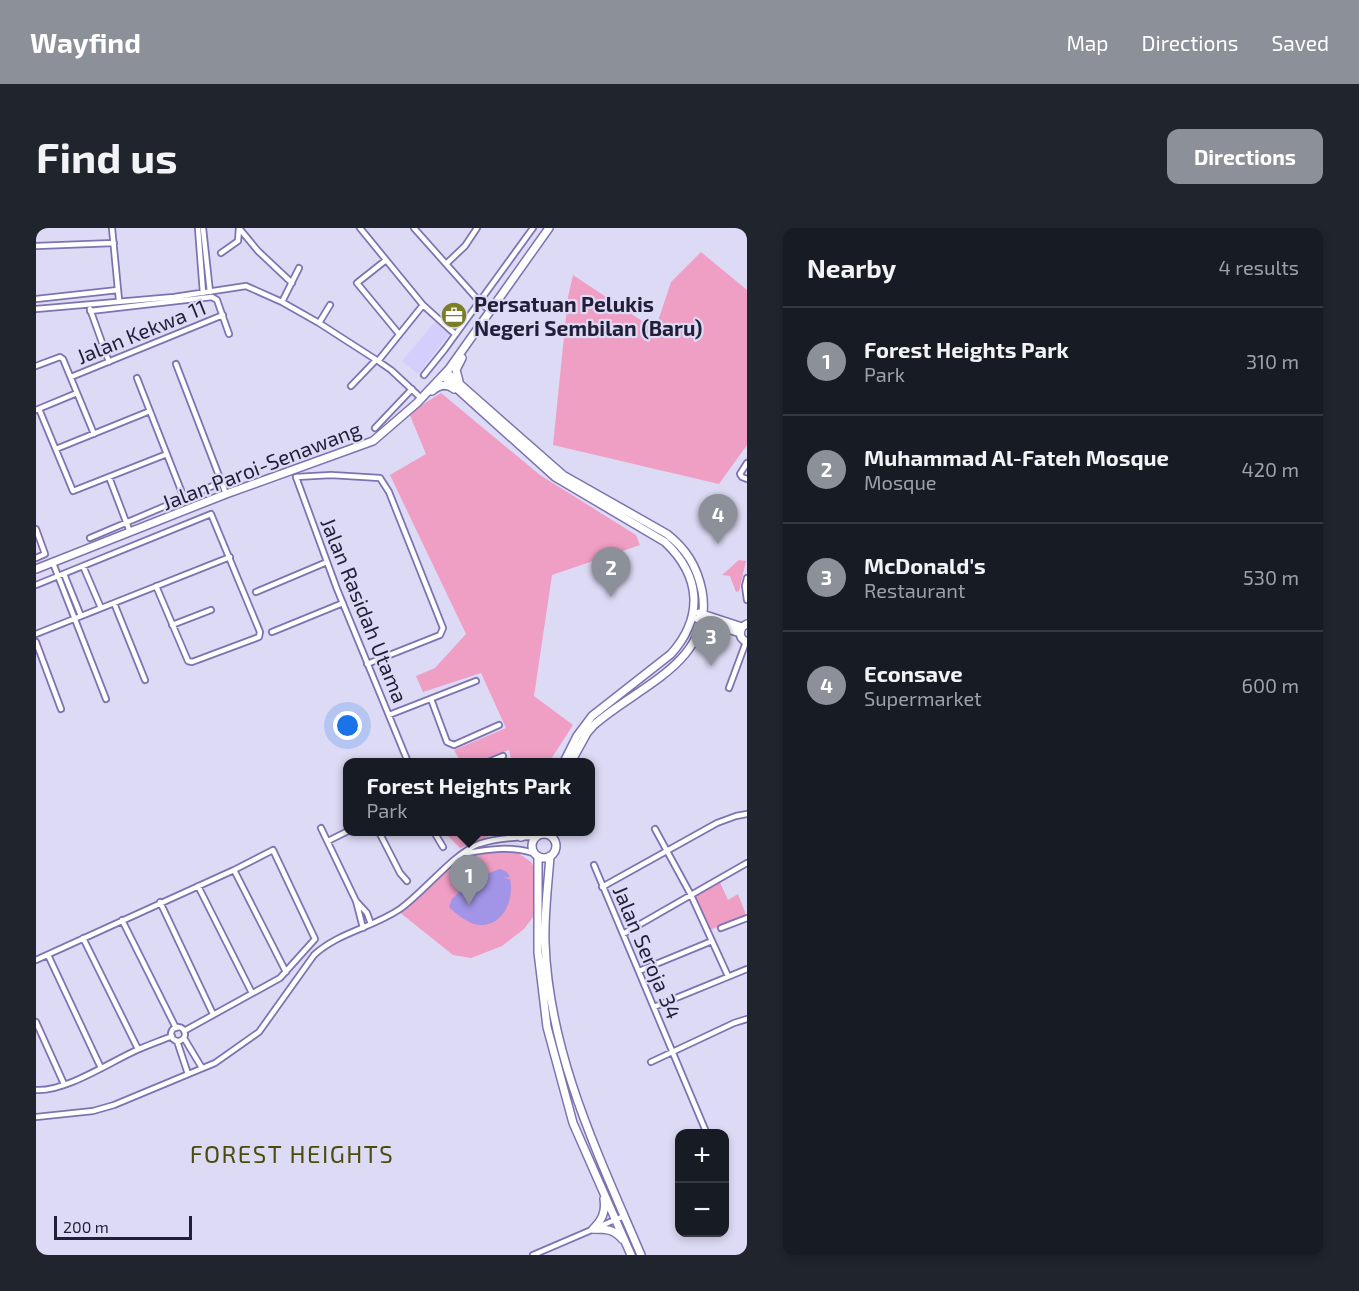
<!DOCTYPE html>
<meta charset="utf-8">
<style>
:root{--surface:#171b24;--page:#20242c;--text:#f1f3f6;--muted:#9ea1a6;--line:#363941;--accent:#8c9099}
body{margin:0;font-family:"Exo 2",sans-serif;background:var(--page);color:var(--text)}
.controls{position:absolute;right:18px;bottom:18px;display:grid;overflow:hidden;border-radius:12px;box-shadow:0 3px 9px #0003}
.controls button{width:54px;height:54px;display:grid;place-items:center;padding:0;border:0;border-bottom:2px solid var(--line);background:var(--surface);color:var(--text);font:30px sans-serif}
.scale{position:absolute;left:18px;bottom:15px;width:138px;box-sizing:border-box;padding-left:6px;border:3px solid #231e37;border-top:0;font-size:16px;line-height:21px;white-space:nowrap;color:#231e37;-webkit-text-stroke:4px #dddaf5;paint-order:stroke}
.you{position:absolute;left:312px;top:498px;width:21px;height:21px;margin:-15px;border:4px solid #fff;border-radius:50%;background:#1a73e8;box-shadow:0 0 0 9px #1a73e833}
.badge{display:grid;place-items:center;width:39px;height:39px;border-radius:50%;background:var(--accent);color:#fff;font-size:20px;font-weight:700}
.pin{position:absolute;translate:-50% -50px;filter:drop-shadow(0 2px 3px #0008)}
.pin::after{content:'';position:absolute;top:32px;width:21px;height:18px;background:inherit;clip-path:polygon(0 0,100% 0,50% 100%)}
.popup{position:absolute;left:307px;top:530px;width:252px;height:78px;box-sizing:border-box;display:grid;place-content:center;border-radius:12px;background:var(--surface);filter:drop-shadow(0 2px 4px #0005);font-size:20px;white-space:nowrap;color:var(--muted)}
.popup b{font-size:22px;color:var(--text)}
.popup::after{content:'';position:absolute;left:50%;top:100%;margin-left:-12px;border:12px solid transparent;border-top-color:var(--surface)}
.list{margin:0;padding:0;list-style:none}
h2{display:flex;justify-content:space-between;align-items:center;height:78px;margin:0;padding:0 24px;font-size:26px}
h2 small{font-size:20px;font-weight:400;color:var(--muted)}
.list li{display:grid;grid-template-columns:39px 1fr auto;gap:18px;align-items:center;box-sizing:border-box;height:108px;padding:0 24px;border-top:2px solid var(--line)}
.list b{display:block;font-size:22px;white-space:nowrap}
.list p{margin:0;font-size:20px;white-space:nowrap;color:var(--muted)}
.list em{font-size:20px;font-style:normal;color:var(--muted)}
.map{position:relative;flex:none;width:711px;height:1027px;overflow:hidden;border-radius:12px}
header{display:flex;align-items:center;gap:36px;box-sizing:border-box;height:84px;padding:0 30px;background:var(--accent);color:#fff}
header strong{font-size:28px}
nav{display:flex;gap:33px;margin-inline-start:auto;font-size:21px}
.intro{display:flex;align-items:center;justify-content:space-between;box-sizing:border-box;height:144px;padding:0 36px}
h1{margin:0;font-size:42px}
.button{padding:15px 27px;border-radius:12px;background:var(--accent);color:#fff;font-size:21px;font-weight:700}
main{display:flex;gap:36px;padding:0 36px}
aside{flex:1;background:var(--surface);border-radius:12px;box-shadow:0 3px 9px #0003}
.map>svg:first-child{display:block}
.built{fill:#d3cefb}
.green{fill:#ef9ec4}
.water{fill:#a294e7}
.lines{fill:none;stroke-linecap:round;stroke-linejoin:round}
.street-casing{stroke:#7d73b1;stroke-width:8}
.secondary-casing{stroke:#7d73b1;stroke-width:10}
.street{stroke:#fff;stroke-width:4.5}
.secondary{stroke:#fff;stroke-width:7}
.labels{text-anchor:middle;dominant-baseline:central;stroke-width:4.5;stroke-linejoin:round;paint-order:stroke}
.poi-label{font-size:21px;font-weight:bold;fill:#231e37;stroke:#dddaf5;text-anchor:start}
.street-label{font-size:21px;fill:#231e37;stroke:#dddaf5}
.quarter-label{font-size:24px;letter-spacing:1.5px;fill:#4a4b0c;stroke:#dddaf5}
</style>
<header>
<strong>Wayfind</strong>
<nav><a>Map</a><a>Directions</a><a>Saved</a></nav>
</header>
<div class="intro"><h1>Find us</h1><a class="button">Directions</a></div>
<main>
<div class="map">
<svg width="711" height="1027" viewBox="0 0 711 1027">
<rect width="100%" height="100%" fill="#dddaf5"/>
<!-- built -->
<path class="built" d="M399,94L413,106L382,146L366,133Z"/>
<!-- green -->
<path class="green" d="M665,24L711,62V217L683,256L517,217L532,69L537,47L609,95L622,93L635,54Z
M405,165L504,247L600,307L604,317L516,347L498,468L537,497L517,528L515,534H476L473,522L439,534H425L418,522L470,500L445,445L387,464L380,448L399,440L430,406L354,247L390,226L373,185Z
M703,332L710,333L703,363L700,364L694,348L686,347Z
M416,604H463L424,620L410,606Z
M453,623L482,625L495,634L499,641L497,689L488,701L466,718L435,730L417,727L362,683L430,628Z
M683,652L692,672L702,666L710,687L674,702L658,666Z"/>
<!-- water -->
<path class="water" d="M464,641L471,644L474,649L467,650L474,651C478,670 469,696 446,697C435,698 420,686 413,679L416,671L436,651Z"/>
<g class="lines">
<defs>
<path id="street" d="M76,0L83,72
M162,0L167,65
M167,0L174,64
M203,0L222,23L256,55
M324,0L387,77L419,106
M378,0L443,73L454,83
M0,18L78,15
M185,25L202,13L203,0
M350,32L321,55L363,106
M410,36L429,18L441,0
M0,71L82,62
M246,74L263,40
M0,81L138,69L210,58L246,74L283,95L342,133L355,142L385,170
M54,81L73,134
M54,83L176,69L181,72L193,106
M283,95L294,77
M342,133L387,77
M140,136L190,266
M0,138L24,129L27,131L58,206
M388,147L409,121L497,0
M35,149L187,87
M101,150L148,270
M315,158L340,132
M3,181L37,263L131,226
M0,182L41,165
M339,200L376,161
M20,221L114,183
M711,235L704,246L706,249L711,251
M73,249L94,304
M260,249L295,247L344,250L353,264L407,400L404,407L331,436
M260,249L301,361L372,534
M0,301L9,326L0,330
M54,310L186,254
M17,335L70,471
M47,338L65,380
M28,346L45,388
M711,350L709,358L711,372
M0,357L175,286L224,404L223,409L156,434L152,433L120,358
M220,364L291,334
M78,375L109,452
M136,397L175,382
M236,404L307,375
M0,406L194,329
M0,414L25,481
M693,460L710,414
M395,471L411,514L418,517L463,497
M353,487L440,453
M452,534L467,528
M285,600L320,673L327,700
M619,601L655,667L692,748
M343,604L364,645L371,653
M398,604L407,619
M292,613L312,603
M431,625C454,621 475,618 497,625
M558,637L671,906
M198,642L250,744
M162,658L216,765
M566,659L681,595L700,588L711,586
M320,673L331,685L335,696
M124,674L177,786
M86,692L140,800
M685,700L711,690
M587,706L711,635
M47,710L102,821
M12,727L65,840
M0,732L198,642L237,622L279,711L244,750L148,803
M603,743L676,713
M618,779L711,741
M0,794L28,856
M135 806a7 7 0 1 1 14 0a7 7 0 1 1-14 0Z
M148,810L166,840
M141,813L152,846
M615,834L698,795L711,791
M0,862C29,864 74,834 101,822C112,817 124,813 136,808
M0,889L57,883L78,877L179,835L223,804L278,727C303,704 336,700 364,681C387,665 418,625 443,616C461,610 479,609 498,609
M497,1027L588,988"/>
<path id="secondary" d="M410,144L527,247L631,306C650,321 661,338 666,363C679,434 600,459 558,497L551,505L535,534
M407,148L519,249L629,314C665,348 668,389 635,426L556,488L541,508L528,534
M423,153L420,142L426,130
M396,163C403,157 411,155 418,161
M0,341L190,266L337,213L381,175L413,141L513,0
M663,385L706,399
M662,391L704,405
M711,396L706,399C703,406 704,411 711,414
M496 618a12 12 0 1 1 24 0a12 12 0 1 1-24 0Z
M485,609L496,604
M514,628C512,657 508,686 509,715C513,826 562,926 605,1027
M502,629V724L511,799L537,895L595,1027
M557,1001C566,992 570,984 568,971
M557,1001C570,1001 578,1001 586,1011"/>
</defs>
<!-- street casing -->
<use href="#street" class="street-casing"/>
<!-- secondary casing -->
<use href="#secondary" class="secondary-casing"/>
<!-- street -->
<use href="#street" class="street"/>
<!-- secondary -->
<use href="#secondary" class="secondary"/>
</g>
<!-- icons -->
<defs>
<symbol id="office-disc" viewBox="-11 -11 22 22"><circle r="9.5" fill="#7c7e27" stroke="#dddaf5"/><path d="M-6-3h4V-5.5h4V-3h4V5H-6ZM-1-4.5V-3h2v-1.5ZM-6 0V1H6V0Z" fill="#fff"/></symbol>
</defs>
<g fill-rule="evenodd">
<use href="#office-disc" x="403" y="72" width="30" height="30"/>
</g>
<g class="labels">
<!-- poi labels -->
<g class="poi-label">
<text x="438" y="75">Persatuan Pelukis<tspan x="438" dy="24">Negeri Sembilan (Baru)</tspan></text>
</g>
<!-- street labels -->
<g class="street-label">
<text transform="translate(105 103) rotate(-22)">Jalan Kekwa 11</text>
<text transform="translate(225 237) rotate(-21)">Jalan Paroi-Senawang</text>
<text transform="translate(329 382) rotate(68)">Jalan Rasidah Utama</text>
<text transform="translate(612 724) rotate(67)">Jalan Seroja 34</text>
</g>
<!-- quarter labels -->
<g class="quarter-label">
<text x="256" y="925">FOREST HEIGHTS</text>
</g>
</g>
</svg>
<div class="controls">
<button>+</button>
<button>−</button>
</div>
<div class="scale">200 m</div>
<div class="you"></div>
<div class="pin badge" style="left:433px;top:677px">1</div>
<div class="popup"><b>Forest Heights Park</b>Park</div>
<div class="pin badge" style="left:575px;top:369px">2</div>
<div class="pin badge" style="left:675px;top:438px">3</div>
<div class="pin badge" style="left:682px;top:316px">4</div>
</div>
<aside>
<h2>Nearby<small>4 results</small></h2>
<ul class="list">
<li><span class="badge">1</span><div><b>Forest Heights Park</b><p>Park</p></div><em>310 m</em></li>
<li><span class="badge">2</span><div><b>Muhammad Al-Fateh Mosque</b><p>Mosque</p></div><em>420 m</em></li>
<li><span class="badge">3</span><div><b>McDonald's</b><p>Restaurant</p></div><em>530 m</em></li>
<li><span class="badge">4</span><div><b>Econsave</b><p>Supermarket</p></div><em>600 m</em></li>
</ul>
</aside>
</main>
